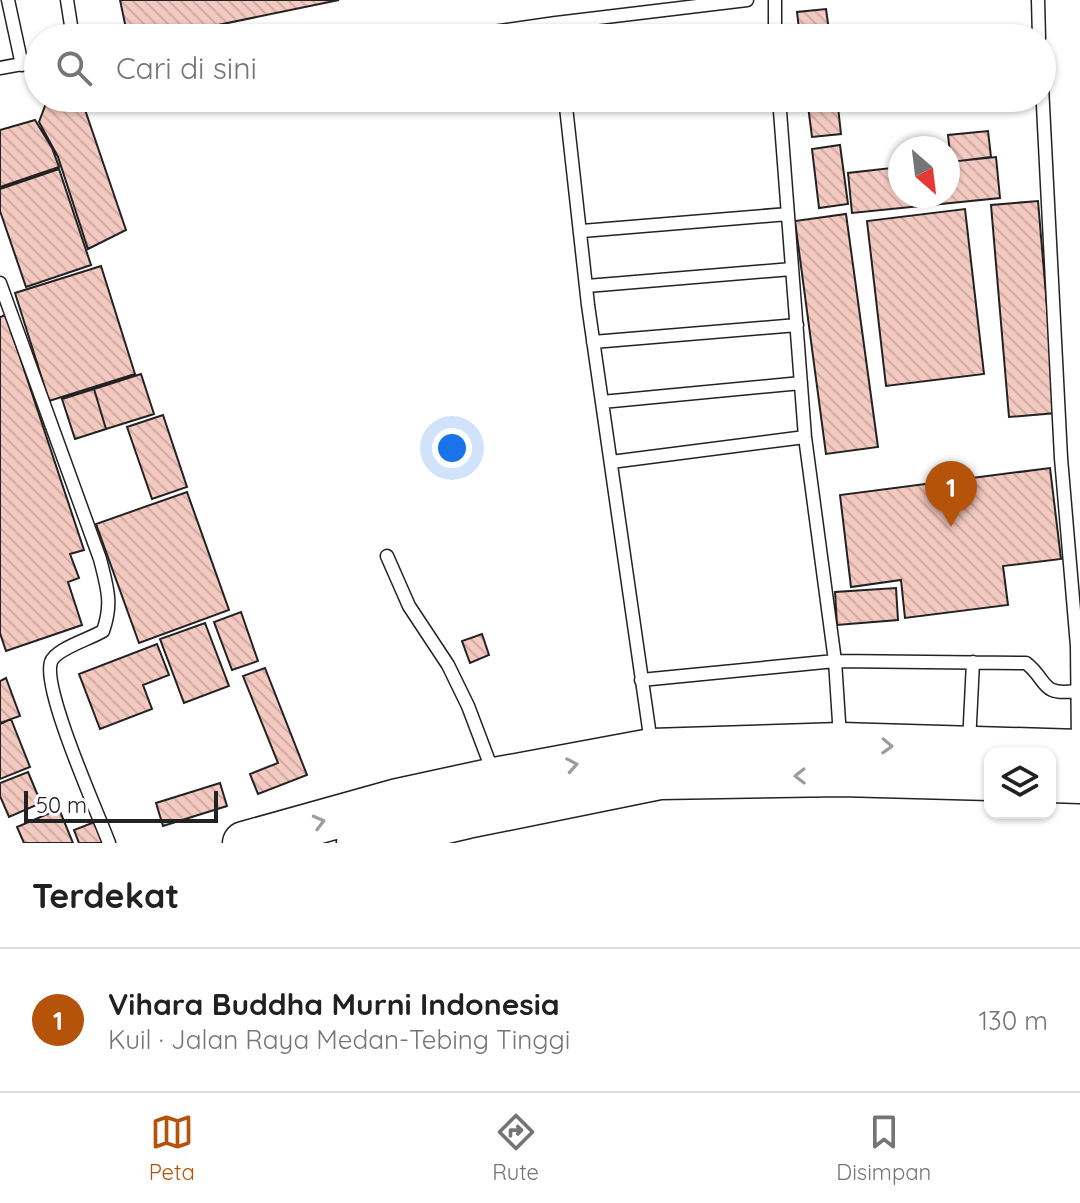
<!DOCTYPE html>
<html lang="id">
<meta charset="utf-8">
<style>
:root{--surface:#fff;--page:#f2f2f2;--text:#202124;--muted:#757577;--line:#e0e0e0;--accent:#b45309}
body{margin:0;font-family:Quicksand,sans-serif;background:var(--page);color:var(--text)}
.controls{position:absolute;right:24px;bottom:24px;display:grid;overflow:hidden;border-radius:16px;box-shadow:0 2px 6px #0004}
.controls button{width:72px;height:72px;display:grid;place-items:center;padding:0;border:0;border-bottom:2px solid var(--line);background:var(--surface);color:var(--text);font:40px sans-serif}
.compass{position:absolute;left:888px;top:136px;width:72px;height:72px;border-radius:50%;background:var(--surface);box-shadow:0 2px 6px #0004;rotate:152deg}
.scale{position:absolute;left:24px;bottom:20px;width:194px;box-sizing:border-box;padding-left:8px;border:4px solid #222;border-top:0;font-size:22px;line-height:28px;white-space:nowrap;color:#222;-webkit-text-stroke:6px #fff;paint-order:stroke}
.you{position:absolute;left:452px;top:448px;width:28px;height:28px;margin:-20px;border:6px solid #fff;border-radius:50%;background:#1a73e8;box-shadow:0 0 0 12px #1a73e833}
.badge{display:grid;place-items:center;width:52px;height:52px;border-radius:50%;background:var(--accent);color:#fff;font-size:26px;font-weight:700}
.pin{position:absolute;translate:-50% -66px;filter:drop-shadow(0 2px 4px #0008)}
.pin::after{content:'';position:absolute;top:42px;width:28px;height:24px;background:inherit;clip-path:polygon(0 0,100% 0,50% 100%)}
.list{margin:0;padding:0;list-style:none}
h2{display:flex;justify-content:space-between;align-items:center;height:104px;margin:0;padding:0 32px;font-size:34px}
h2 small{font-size:26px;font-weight:400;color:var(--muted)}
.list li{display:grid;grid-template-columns:52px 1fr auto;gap:24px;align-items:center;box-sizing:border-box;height:144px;padding:0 32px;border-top:2px solid var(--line)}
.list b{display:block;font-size:30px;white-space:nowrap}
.list p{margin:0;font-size:26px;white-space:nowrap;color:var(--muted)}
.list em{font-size:26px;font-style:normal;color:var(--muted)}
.icon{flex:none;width:44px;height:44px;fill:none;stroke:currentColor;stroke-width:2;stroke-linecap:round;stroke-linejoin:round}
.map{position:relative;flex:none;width:1080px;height:843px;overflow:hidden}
.search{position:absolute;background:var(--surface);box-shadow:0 2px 6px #0004;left:24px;right:24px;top:24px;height:88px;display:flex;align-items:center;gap:20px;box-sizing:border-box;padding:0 28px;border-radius:44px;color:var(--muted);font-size:30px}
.sheet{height:248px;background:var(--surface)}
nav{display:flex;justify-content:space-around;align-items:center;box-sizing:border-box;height:112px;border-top:2px solid var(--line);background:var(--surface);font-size:22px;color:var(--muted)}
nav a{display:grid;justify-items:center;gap:4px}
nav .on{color:var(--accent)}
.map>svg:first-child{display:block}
.building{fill:url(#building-back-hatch);stroke:#222;stroke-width:2}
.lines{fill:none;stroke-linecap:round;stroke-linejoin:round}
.lane-casing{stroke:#222;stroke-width:15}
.highway-casing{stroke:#222;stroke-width:45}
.lane{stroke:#fff;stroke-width:12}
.highway{stroke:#fff;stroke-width:42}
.oneway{stroke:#9c9c9c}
</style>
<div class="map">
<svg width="1080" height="843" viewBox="0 0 1080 843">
<defs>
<pattern id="building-back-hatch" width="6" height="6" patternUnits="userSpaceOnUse" patternTransform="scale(2)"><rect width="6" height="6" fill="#f3c9c0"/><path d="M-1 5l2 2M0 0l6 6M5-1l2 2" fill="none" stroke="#d0aca5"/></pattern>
</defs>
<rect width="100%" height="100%" fill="#fff"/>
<!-- building -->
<path class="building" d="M120,0H339L155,38H128Z
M826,9L830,38H800L797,12Z
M48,98H81L126,230L88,249L58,157L39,122Z
M807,98H837L841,134L812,137Z
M35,120L52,148L59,167L0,187V130Z
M988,131L991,157L951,162L948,135Z
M840,145L848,204L819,208L812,149Z
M996,157L1000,198L852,213L848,173L900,167V196H948V162Z
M59,169L91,265L26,287L0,211V189Z
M1038,201L1056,413L1009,417L991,205Z
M965,209L984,374L886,386L867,221Z
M846,214L878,447L826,454L795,221Z
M101,266L135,374L49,401L15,293Z
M6,315L84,550L70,554L79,578L68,582L82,625L6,651L0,633V317Z
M141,374L154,414L106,429L94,389Z
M94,389L106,429L75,439L62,399Z
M163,415L187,487L152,499L127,427Z
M1050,468L1061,559L1003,566L1008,605L905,618L901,580L851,587L840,495Z
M187,492L229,610L139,643L96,524Z
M896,588L898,620L837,625L835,592Z
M241,612L258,661L232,670L214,622Z
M205,623L229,686L184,703L160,639Z
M482,634L489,655L470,663L462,641Z
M157,644L169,675L143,685L152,709L100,729L79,674Z
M265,668L307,775L258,794L250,774L278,763L243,676Z
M6,678L20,716L0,723V681Z
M11,719L30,767L0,779V724Z
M28,772L41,803L9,817L0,796V783Z
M220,783L227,806L163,826L156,803Z
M59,809L73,843H24L17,827Z
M97,821L105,843H79L74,830Z"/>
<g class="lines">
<defs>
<path id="lane" d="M8,0L22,65
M67,0L73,38
M775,0V38
M1038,0L1039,38
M450,38L556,23
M557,38L556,23L747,0
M0,68L38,61
M1042,86L1061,458L1077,646L1078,746
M565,98L588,305L651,743
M779,98L805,437L835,661L1026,663C1048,680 1040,696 1075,691
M582,231L788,214
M0,283L100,559C107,587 113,603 103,631C90,639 55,649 51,662C42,689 97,811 109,843
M587,286L792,269
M593,342L797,325
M602,402L801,383
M611,462L805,437
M387,556L409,606L448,665L468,706L493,772
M641,680L835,661L840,737
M969,743L973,662"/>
<path id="highway" d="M1050,781L1080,782
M244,843L398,800L495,779L652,750L841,744L1080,751
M358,843L467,817L660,778L841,775L990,779"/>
</defs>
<!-- lane casing -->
<use href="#lane" class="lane-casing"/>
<!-- highway casing -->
<use href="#highway" class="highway-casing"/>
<!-- lane -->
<use href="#lane" class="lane"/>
<!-- highway -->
<use href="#highway" class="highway"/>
</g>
<!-- one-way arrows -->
<defs><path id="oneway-chevron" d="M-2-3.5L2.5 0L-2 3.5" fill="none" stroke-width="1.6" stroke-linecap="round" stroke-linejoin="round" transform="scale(2)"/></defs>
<g class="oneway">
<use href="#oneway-chevron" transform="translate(887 746) rotate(2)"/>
<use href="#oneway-chevron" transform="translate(572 765) rotate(-10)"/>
<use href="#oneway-chevron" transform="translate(800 776) rotate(179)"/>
<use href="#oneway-chevron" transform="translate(319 822) rotate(-15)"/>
</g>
</svg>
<div class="controls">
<button><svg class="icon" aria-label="layers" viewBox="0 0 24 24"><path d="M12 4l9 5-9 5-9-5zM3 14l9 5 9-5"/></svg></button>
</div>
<svg class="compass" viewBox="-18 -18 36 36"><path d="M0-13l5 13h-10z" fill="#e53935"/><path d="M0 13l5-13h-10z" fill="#757577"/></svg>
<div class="scale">50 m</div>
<div class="you"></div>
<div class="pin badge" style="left:951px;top:527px">1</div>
<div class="search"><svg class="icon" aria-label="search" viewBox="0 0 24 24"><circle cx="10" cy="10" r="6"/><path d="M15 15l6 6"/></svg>Cari di sini</div>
</div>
<section class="sheet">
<h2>Terdekat<small></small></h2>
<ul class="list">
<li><span class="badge">1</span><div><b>Vihara Buddha Murni Indonesia</b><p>Kuil · Jalan Raya Medan-Tebing Tinggi</p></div><em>130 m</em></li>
</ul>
</section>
<nav>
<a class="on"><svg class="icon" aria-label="map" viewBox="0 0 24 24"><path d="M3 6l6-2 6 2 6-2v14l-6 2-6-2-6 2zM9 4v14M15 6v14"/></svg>Peta</a>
<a><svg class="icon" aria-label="directions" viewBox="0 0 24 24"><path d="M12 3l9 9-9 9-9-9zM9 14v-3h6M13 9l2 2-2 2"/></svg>Rute</a>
<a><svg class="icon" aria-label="saved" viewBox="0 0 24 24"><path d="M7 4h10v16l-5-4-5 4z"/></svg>Disimpan</a>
</nav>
